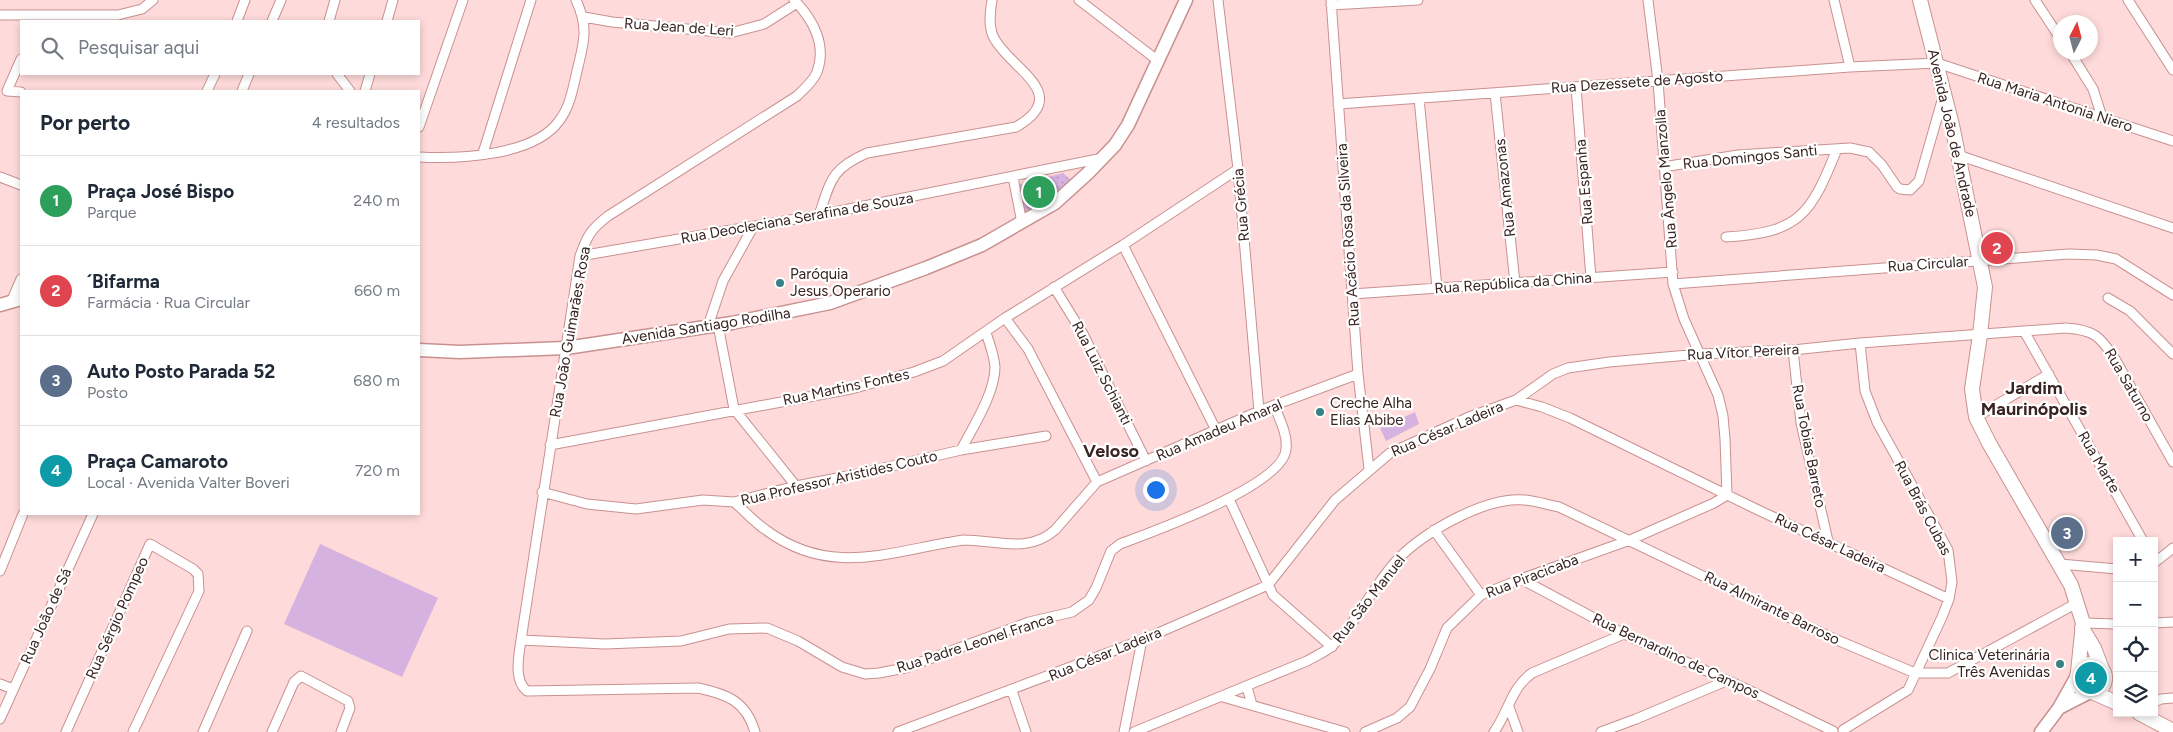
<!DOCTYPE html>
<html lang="pt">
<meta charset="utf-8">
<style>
:root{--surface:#fff;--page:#f6f6f7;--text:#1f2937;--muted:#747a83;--line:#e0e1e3;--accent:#d93025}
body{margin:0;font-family:Figtree,sans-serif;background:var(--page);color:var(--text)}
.controls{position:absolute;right:15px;bottom:15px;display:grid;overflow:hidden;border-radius:0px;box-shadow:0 2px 8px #0003}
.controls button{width:45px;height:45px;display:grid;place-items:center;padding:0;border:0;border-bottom:1px solid var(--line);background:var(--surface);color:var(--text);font:25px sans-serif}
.compass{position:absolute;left:2053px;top:15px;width:45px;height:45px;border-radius:50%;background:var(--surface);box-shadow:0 2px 8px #0003;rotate:6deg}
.you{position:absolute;left:1155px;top:489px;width:18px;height:18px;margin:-12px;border:4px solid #fff;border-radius:50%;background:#1a73e8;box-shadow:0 0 0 8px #1a73e833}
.badge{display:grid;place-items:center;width:32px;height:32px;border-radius:50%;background:var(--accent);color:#fff;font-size:16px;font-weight:700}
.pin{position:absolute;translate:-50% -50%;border:2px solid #fff;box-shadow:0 1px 5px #0006}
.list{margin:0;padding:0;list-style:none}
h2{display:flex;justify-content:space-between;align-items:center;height:65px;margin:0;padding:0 20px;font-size:21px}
h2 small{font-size:16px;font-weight:400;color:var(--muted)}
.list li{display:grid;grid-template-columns:32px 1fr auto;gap:15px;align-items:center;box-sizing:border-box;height:90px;padding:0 20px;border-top:1px solid var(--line)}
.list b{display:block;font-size:19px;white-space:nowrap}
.list p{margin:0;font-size:16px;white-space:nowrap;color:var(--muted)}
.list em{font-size:16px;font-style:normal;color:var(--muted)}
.icon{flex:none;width:28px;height:28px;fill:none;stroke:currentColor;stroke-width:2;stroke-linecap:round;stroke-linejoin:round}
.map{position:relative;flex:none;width:2173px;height:732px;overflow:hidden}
.search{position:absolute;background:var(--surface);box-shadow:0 2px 8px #0003;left:20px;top:20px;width:400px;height:55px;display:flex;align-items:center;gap:12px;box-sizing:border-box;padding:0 18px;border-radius:0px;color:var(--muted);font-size:19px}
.panel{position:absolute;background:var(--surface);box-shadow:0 2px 8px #0003;left:20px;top:90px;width:400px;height:425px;border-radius:0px}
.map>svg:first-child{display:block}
.grass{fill:#d6b2e0}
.park{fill:url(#park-dots)}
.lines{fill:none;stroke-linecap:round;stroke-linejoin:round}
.street-casing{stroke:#c89190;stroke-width:11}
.secondary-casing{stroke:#c89190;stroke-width:15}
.primary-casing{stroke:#c89190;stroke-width:16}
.street{stroke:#fff;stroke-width:9}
.secondary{stroke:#fff;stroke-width:12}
.primary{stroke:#fff;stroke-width:14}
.poi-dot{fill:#388184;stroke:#fff;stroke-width:2}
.labels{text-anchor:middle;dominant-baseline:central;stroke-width:4.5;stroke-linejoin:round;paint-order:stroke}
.street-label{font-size:15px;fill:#392323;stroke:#fff}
.poi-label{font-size:15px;fill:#392323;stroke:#fff;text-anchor:start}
.quarter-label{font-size:18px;font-weight:bold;fill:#392323;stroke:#fff}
</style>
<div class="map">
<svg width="2173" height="732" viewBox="0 0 2173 732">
<defs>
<pattern id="park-dots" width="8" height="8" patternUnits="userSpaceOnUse" patternTransform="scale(1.25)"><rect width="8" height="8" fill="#d6b2e0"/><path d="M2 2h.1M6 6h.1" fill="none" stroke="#b899c0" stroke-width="1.8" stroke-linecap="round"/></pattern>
</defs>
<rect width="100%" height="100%" fill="#ffdada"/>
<!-- grass -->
<path class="grass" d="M1415,412L1419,424L1386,441L1380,428Z
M320,544L438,598L402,677L284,624Z"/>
<!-- park -->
<path class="park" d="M1063,173L1071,180L1051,199L1023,213L1018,185Z"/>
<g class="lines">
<defs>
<path id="street" d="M1079,0L1157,60
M1218,0L1238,169L1259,411
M1331,0L1358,374L1369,469
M1834,0L1850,67
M2035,0L2060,38
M2128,0L2173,70
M1331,5L1418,0
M0,15H118L142,9L153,0
M584,17L612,22L730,33L764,24L797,3
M237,21L245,0
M272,21L281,0
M329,21L335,0
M387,21L393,0
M2070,52L2093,89L2102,117
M21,59L7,91L21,92
M337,74L350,91
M1576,87L1591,278
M207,91L215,74
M242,91L249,74
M365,91L370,74
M1495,93L1515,283
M1419,98L1437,288
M1338,104L1850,67L1937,63L2173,141
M419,127L463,0
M483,153L531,0
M1958,155L2173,228
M419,157C459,159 534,156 559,121C570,107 573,88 577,71C584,42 589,28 576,0
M1663,167L1738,155L1850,148L1869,152L1882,165L1897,187L1900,189L1910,190L1919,181L1943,97
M0,177L21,185
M1013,177L1022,223
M819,215C831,180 831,169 867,153L1016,127C1073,94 1011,70 994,38C988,27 990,12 992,0
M1726,237C1800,233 1811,214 1837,149
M1123,245L1216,430
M580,256L819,215L1103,158
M1673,284L2069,254L2097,255L2116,259L2173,295
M1054,287L1083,334L1146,461
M1352,294L1673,272
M2108,298L2130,311L2173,354
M11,302L21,279
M1005,318L1028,349L1097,482
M718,325L734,409L796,486
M708,326L723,281L753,227
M2024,331L2143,541
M1793,350L1801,423L1828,541
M1516,400L1553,374L1568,368L1609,362L1700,354L1793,350L1860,343L2066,328C2094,330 2100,336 2115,359L2173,462
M1976,417L2049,374
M550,445L851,389L914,372L943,361L1005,318L1123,245L1238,169
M961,450C973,427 995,393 995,367C994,355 990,344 986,333
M542,492L587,504L636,509L703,500L734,502L796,486L858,474L961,450L1046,436
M1229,499L1273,595L1332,647
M734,502C745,511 754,522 766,530C832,579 892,550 964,540C996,540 1028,554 1055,530L1097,482L1259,411L1358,374
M1434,530L1481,595
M2154,563L2173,548
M2060,564L2117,569
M0,571L23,514
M1521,579L1624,634L1742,687L1833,731
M2083,623L2117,624
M2154,623L2173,622
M521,640L580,256C587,236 591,229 608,216L797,96C804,89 813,82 817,72C827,45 813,19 794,0
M0,684L13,689
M1247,687L1252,705
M1012,691L1026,732
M1223,697L1345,732
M2154,702L2161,699L2173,698
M1509,707L1518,732
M0,719L93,514
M1843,730L1908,690L1942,617L1949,599L1952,582L1948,550L1877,422L1865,391L1860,343
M66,732L150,544L193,569L198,574L199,591L133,732
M203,732L247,631
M272,732L294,682L301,676L348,701L350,708L341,732
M755,732C746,701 727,694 698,688L527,691C513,680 519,655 521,640L605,644L681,641L729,629L767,628L798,641L842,667L865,674L879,673L905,668L1029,622L1072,612L1089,600L1096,588L1111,551L1120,544C1152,532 1284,485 1286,449C1288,435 1279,418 1274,405
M898,732L1142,640L1268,585L1335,500L1390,453L1469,417L1516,400L1542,407L1570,418L1756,509L1949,599
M1124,732L1142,640
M1134,732L1307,661C1315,656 1326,652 1333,645C1359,620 1373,586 1397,560C1424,532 1486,496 1525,500C1537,501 1548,505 1559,507L1830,637L1915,673H1948L2077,603
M1365,732L1397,718L1410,707L1430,669L1447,628L1481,595L1521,579L1630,540L1714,503L1727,495L1725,439L1723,416L1718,395L1684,319L1673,284L1658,81L1648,0
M1494,732C1509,711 1511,688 1532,673L1624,634
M1601,732L1636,719L1726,681"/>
<path id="secondary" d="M0,305L21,299
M419,350L460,352L566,348L732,323L830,303L926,268L982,245L1055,203L1088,173L1115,145L1128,125L1186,0
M2059,708L2090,692
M2041,732L2059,708L2077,676"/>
<path id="primary" d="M1920,0L1952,125L1985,287L1980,335L1972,389L1976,417L1989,443L2071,585L2083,623L2078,672
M2082,628L2094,648L2102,669
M2077 678a14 14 0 1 1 28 0a14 14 0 1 1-28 0Z
M2092,692L2117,703
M2139,713L2173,731"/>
</defs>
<!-- street casing -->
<use href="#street" class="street-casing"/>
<!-- secondary casing -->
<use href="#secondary" class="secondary-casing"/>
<!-- primary casing -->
<use href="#primary" class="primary-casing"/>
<!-- street -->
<use href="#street" class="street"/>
<!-- secondary -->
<use href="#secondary" class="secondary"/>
<!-- primary -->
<use href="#primary" class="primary"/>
</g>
<!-- markers -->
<g class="poi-dot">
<circle cx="780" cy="283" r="5"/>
<circle cx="1320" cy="412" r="5"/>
<circle cx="2060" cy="664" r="5"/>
</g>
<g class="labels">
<!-- street labels -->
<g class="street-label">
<text transform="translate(679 27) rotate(4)">Rua Jean de Leri</text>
<text transform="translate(1637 82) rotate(-4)">Rua Dezessete de Agosto</text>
<text transform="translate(2055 102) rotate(18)">Rua Maria Antonia Niero</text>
<text transform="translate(1952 133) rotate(77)">Avenida João de Andrade</text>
<text transform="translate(1750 157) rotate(-6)">Rua Domingos Santi</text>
<text transform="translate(1666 179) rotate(-95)">Rua Ângelo Manzolla</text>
<text transform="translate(1584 182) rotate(-95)">Rua Espanha</text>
<text transform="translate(1505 188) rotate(-96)">Rua Amazonas</text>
<text transform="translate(1241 205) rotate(-95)">Rua Grécia</text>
<text transform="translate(797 218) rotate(-10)">Rua Deocleciana Serafina de Souza</text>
<text transform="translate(1348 235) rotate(-94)">Rua Acácio Rosa da Silveira</text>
<text transform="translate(1928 264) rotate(-4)">Rua Circular</text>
<text transform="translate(1513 283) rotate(-4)">Rua República da China</text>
<text transform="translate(706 326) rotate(-9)">Avenida Santiago Rodilha</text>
<text transform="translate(570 332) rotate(-80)">Rua João Guimarães Rosa</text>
<text transform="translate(1743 352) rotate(-3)">Rua Vítor Pereira</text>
<text transform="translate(1102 373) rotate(63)">Rua Luiz Schianti</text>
<text transform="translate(2129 385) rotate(60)">Rua Saturno</text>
<text transform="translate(846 387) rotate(-12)">Rua Martins Fontes</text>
<text transform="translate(1447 429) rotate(-23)">Rua César Ladeira</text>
<text transform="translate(1219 430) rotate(-23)">Rua Amadeu Amaral</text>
<text transform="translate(1809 446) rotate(79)">Rua Tobias Barreto</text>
<text transform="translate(2099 462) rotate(60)">Rua Marte</text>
<text transform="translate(839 478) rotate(-13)">Rua Professor Aristides Couto</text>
<text transform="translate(1923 508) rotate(62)">Rua Brás Cubas</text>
<text transform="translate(1830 543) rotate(25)">Rua César Ladeira</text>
<text transform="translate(1532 576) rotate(-21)">Rua Piracicaba</text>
<text transform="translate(1369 599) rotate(-52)">Rua São Manuel</text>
<text transform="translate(1772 608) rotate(26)">Rua Almirante Barroso</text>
<text transform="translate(46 616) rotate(-66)">Rua João de Sá</text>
<text transform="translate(117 618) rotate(-66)">Rua Sérgio Pompeo</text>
<text transform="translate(975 643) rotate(-18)">Rua Padre Leonel Franca</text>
<text transform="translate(1105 654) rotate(-22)">Rua César Ladeira</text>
<text transform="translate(1676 656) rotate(25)">Rua Bernardino de Campos</text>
</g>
<!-- poi labels -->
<g class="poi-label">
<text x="790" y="274">Paróquia<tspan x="790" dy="17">Jesus Operario</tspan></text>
<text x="1330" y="403">Creche Alha<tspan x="1330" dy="17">Elias Abibe</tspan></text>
<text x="2050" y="655" text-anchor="end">Clinica Veterinária<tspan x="2050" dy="17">Três Avenidas</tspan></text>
</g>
<!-- quarter labels -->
<g class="quarter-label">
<text x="2034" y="388">Jardim<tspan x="2034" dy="21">Maurinópolis</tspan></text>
<text x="1111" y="451">Veloso</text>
</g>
</g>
</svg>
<div class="controls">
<button>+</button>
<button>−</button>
<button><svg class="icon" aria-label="locate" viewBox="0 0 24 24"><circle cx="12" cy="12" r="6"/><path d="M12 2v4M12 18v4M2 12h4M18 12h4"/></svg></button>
<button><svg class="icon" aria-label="layers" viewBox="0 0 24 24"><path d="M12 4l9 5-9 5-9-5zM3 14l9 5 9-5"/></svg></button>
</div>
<svg class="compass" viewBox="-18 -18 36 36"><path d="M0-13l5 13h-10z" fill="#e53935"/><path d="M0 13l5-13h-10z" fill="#747a83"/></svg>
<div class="you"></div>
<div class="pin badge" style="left:1039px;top:192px;background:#2e9e5b">1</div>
<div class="pin badge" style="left:1997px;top:248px;background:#e0444e">2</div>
<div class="pin badge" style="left:2067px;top:533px;background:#5c6f8a">3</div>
<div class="pin badge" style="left:2091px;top:678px;background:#0f9aa8">4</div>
<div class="search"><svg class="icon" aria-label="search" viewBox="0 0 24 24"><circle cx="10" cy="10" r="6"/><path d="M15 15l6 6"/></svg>Pesquisar aqui</div>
<section class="panel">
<h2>Por perto<small>4 resultados</small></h2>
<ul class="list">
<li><span class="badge" style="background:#2e9e5b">1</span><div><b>Praça José Bispo</b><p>Parque</p></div><em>240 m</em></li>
<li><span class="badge" style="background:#e0444e">2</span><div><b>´Bifarma</b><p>Farmácia · Rua Circular</p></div><em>660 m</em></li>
<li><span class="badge" style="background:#5c6f8a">3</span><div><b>Auto Posto Parada 52</b><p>Posto</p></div><em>680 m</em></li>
<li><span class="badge" style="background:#0f9aa8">4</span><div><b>Praça Camaroto</b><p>Local · Avenida Valter Boveri</p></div><em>720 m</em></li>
</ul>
</section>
</div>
